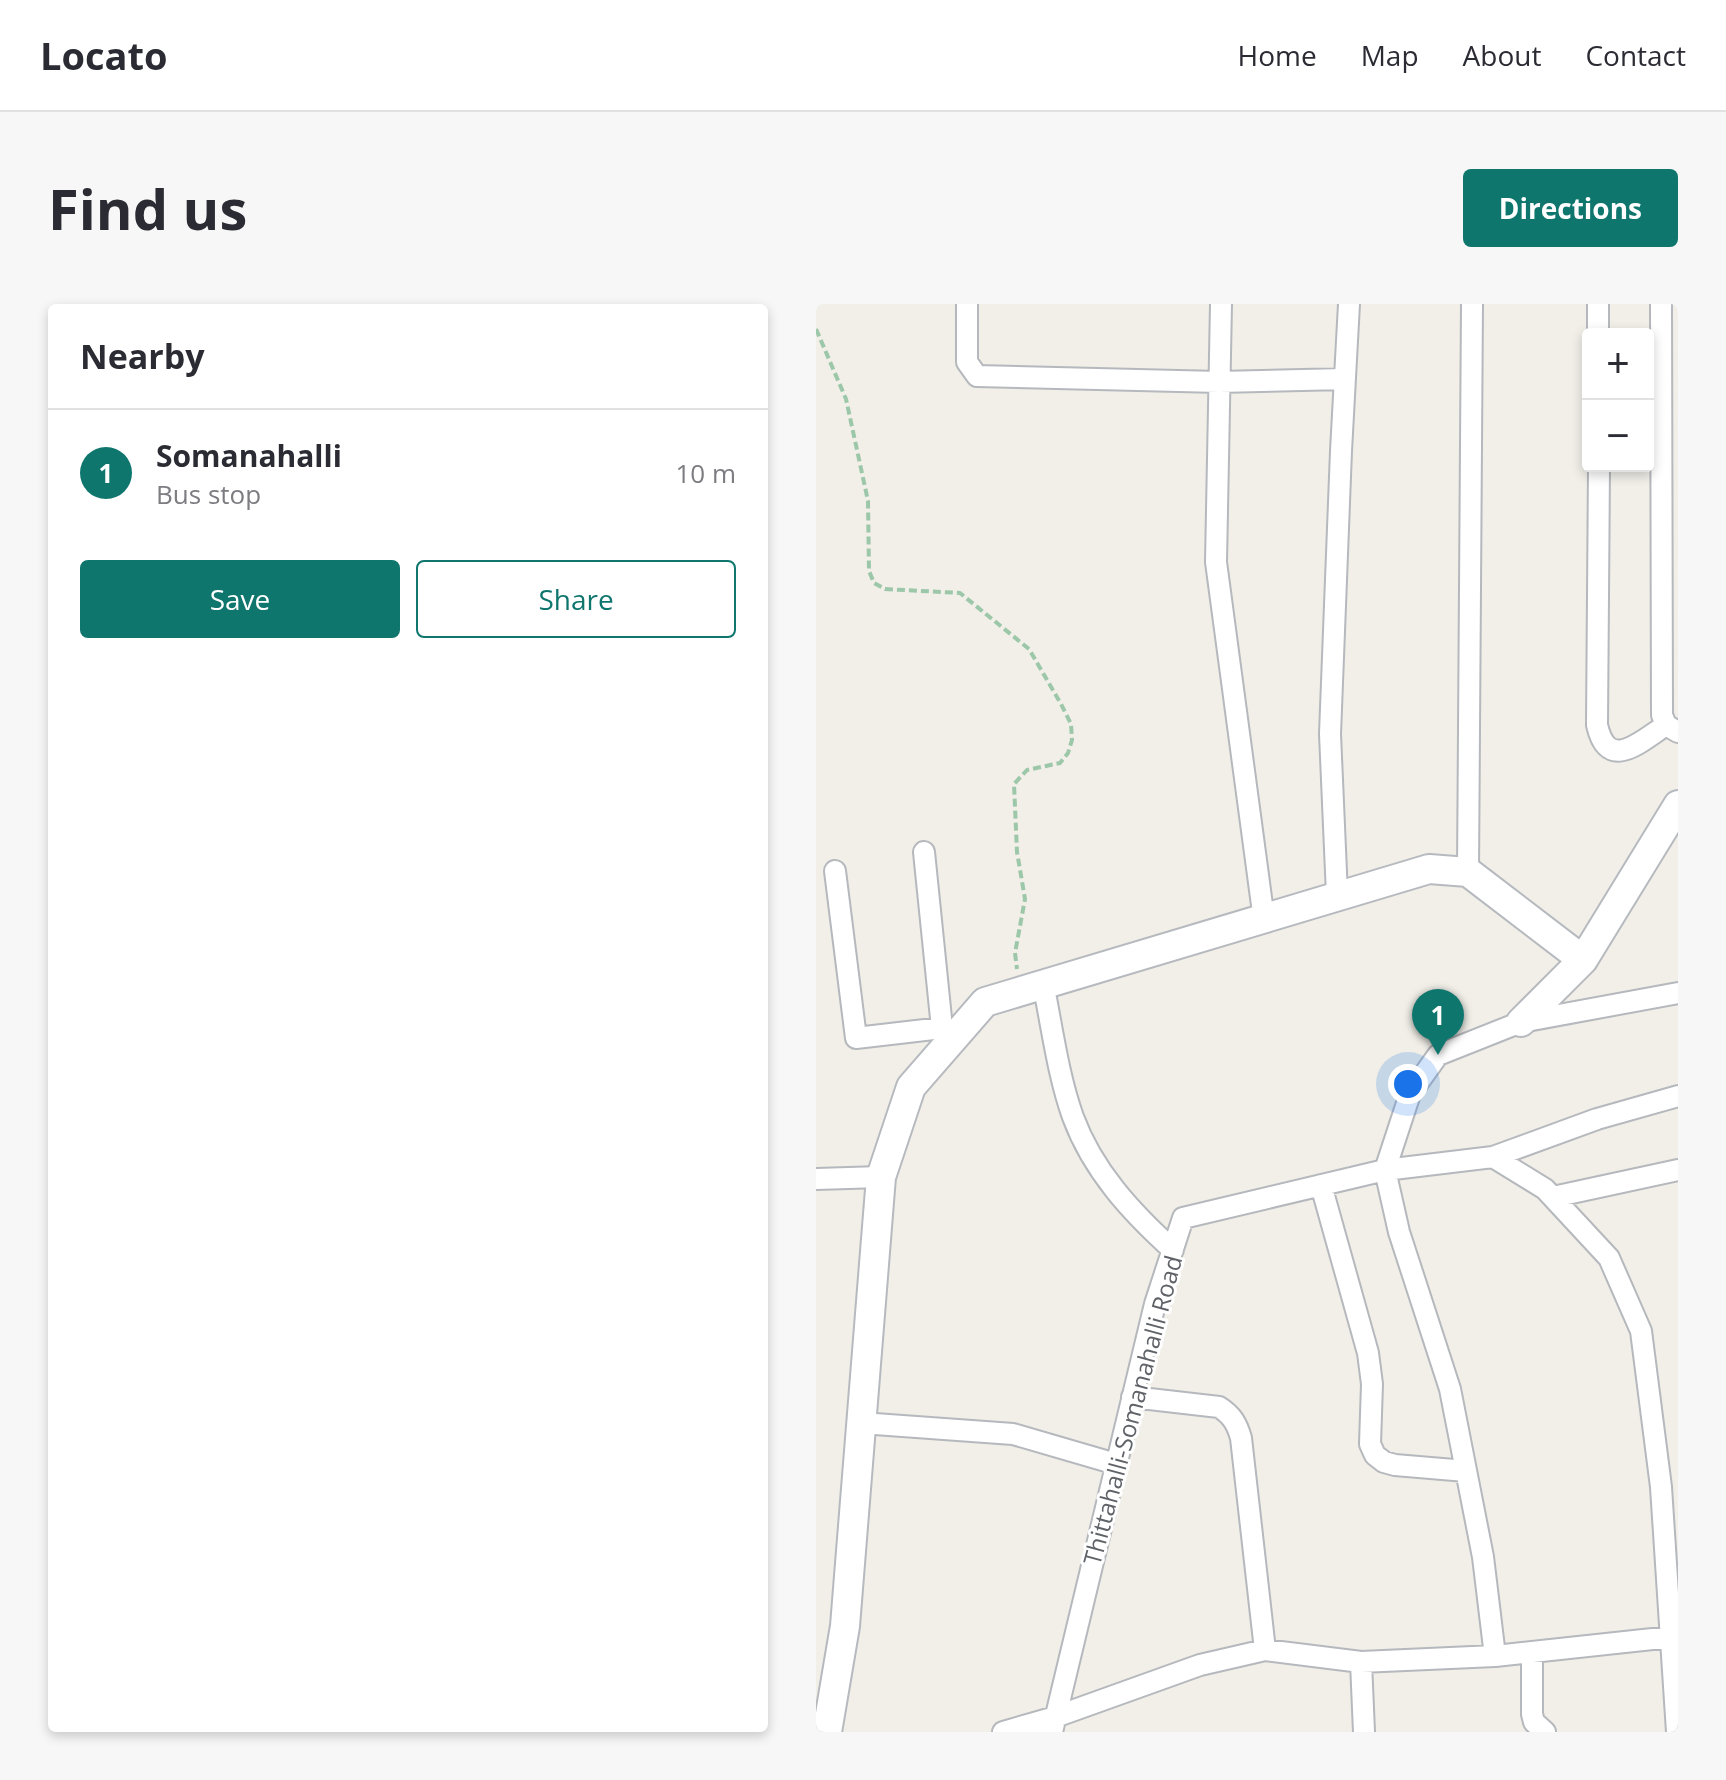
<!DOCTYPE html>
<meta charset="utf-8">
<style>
:root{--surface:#fff;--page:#f7f7f7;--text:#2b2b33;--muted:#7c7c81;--line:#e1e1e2;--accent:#0f766e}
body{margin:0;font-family:"Open Sans",sans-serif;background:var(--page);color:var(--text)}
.controls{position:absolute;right:24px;top:24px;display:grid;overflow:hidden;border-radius:8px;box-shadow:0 4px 12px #0003}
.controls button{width:72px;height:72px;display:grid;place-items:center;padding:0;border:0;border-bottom:2px solid var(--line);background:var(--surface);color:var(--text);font:40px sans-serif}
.you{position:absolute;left:592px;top:780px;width:28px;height:28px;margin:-20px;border:6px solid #fff;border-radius:50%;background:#1a73e8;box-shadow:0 0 0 12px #1a73e833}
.badge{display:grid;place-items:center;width:52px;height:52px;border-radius:50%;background:var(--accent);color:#fff;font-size:26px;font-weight:700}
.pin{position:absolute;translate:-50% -66px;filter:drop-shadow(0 2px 4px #0008)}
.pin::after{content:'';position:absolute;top:42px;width:28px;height:24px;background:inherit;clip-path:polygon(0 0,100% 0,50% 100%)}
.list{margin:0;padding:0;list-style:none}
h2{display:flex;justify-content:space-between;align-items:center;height:104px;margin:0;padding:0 32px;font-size:34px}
h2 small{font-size:26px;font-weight:400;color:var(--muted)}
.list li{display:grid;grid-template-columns:52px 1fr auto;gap:24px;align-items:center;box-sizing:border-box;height:128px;padding:0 32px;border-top:2px solid var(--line)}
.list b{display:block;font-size:30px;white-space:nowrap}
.list p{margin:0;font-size:26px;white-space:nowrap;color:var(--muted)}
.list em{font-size:26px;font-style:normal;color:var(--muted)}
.actions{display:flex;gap:16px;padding:24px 32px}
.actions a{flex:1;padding:18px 0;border:2px solid var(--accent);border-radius:8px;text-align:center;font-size:28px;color:var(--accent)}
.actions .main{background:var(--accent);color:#fff}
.map{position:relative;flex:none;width:862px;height:1428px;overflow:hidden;border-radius:8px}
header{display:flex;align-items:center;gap:48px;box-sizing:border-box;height:112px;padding:0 40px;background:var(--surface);border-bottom:2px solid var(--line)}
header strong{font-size:38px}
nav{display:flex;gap:44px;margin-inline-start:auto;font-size:28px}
.intro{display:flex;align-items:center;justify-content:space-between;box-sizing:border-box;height:192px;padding:0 48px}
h1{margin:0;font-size:56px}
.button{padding:20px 36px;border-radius:8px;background:var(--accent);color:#fff;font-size:28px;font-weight:700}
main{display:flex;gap:48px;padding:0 48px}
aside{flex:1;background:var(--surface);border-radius:8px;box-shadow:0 4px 12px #0003}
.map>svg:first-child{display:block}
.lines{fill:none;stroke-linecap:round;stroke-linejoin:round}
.street-casing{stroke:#b5b8bc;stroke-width:24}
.secondary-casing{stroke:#b6babf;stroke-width:32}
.path{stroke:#9cc7a9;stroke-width:4;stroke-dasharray:8 4;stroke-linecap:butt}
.street{stroke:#fff;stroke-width:20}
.secondary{stroke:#fff;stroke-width:28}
.labels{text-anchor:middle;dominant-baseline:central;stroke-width:6;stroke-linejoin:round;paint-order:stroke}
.street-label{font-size:24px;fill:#5f6368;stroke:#fff}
</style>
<header>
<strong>Locato</strong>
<nav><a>Home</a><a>Map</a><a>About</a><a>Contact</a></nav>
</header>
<div class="intro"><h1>Find us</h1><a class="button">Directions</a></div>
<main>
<aside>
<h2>Nearby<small></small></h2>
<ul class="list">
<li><span class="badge">1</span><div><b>Somanahalli</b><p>Bus stop</p></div><em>10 m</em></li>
</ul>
<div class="actions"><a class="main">Save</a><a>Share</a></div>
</aside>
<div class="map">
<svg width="862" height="1428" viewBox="0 0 862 1428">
<rect width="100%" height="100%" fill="#f1efe8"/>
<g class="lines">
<defs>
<path id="street" d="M151,0V58L161,72L403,78L529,75
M405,0L400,258L448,616
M782,0V30
M845,0L846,411L850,421L862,428
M783,162L781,421C792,469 824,438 850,421
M108,548L126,724
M19,567L40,734L126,724L143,728
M652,568L656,0
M521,591L514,430L525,147L533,0
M227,679C236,723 242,771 257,813C277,867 315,908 357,946
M677,853L781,815L862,792
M569,866L594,790L622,751L705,718L862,689
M0,875L65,873
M505,881L552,1049L556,1080L554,1140L559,1151L568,1158L579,1161L650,1167
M737,893L862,866
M316,1093L403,1103C416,1111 421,1120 425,1134L449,1346
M45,1119L197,1130L300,1160
M716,1348V1410L718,1418L729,1428
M679,1352L855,1333
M545,1358L548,1428
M187,1428L239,1413L384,1361L449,1346L545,1358L679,1352L667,1253L634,1085L583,928L569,866
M236,1428L339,1000L367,914L569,866L677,853L729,885L793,954L825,1027L845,1183L861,1428"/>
<path id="secondary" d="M705,718L767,656L862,501
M11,1428L29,1322L65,873L95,783L169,698L613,565L652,568L767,656"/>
</defs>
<!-- street casing -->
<use href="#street" class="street-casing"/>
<!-- secondary casing -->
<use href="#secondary" class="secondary-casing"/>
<!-- path -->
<path class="path" d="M0,25L30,95L52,197L53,267L58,279L69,285L144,289L213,345L245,400L255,420L256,436L252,449L244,459L211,466L198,480L201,548L209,595L199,649L201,665"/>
<!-- street -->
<use href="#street" class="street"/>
<!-- secondary -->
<use href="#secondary" class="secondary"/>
</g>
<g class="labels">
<!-- street labels -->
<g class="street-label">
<text transform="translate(316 1106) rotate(-75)">Thittahalli-Somanahalli Road</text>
</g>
</g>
</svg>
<div class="controls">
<button>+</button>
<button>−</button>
</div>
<div class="you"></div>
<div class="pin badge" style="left:622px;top:751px">1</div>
</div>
</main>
